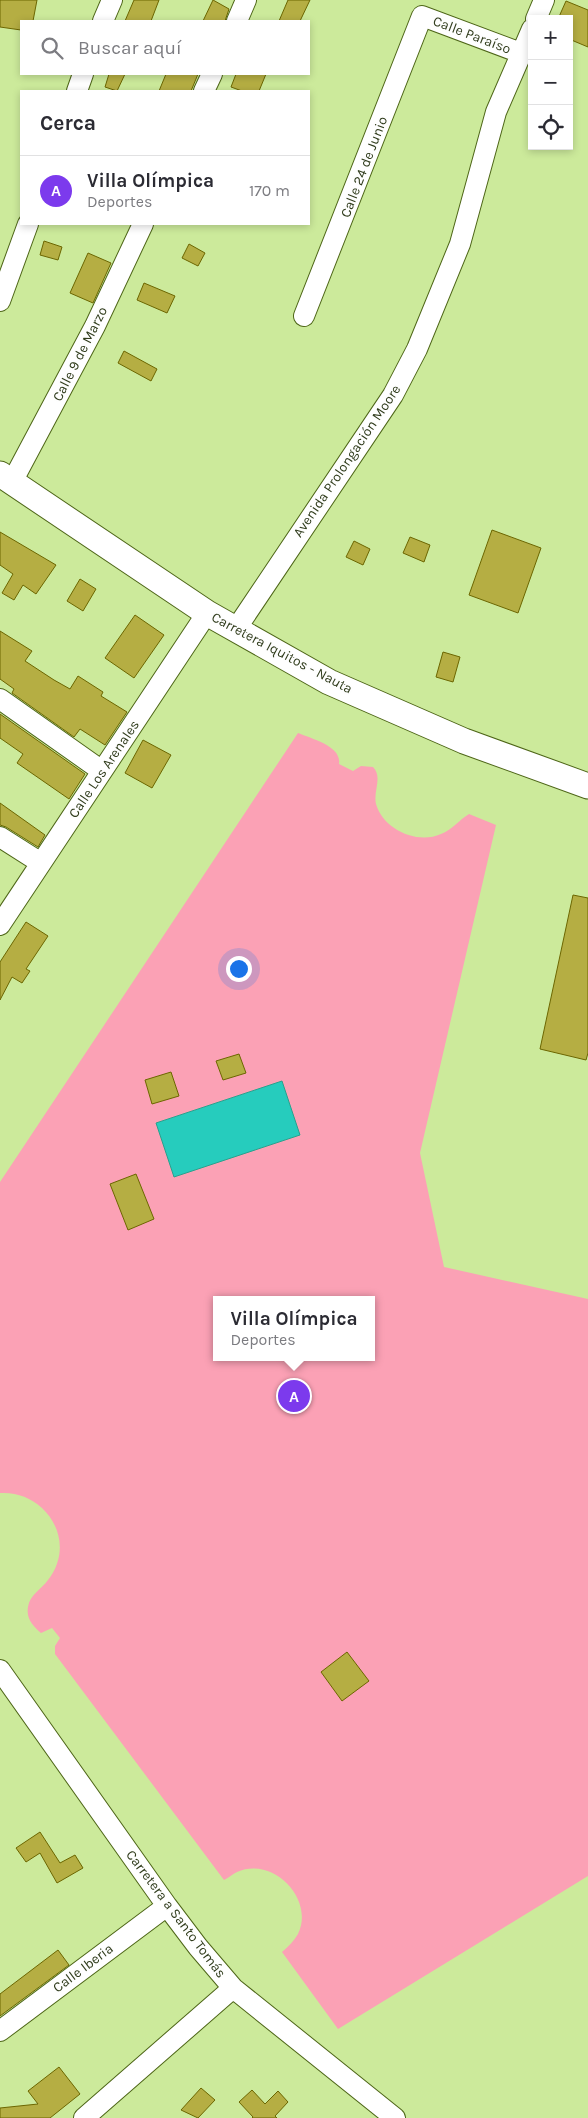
<!DOCTYPE html>
<html lang="es">
<meta charset="utf-8">
<style>
:root{--surface:#fff;--page:#f2f2f3;--text:#2b2b33;--muted:#7c7c81;--line:#e1e1e2;--accent:#7c3aed}
body{margin:0;font-family:Karla,sans-serif;background:var(--page);color:var(--text)}
.controls{position:absolute;right:15px;top:15px;display:grid;overflow:hidden;border-radius:0px;box-shadow:0 2px 8px #0003}
.controls button{width:45px;height:45px;display:grid;place-items:center;padding:0;border:0;border-bottom:1px solid var(--line);background:var(--surface);color:var(--text);font:25px sans-serif}
.you{position:absolute;left:238px;top:968px;width:18px;height:18px;margin:-12px;border:4px solid #fff;border-radius:50%;background:#1a73e8;box-shadow:0 0 0 8px #1a73e833}
.badge{display:grid;place-items:center;width:32px;height:32px;border-radius:50%;background:var(--accent);color:#fff;font-size:16px;font-weight:700}
.pin{position:absolute;translate:-50% -50%;border:2px solid #fff;box-shadow:0 1px 5px #0006}
.popup{position:absolute;left:213px;top:1296px;width:162px;height:65px;box-sizing:border-box;display:grid;place-content:center;border-radius:0px;background:var(--surface);filter:drop-shadow(0 1px 4px #0005);font-size:16px;white-space:nowrap;color:var(--muted)}
.popup b{font-size:19px;color:var(--text)}
.popup::after{content:'';position:absolute;left:50%;top:100%;margin-left:-10px;border:10px solid transparent;border-top-color:var(--surface)}
.list{margin:0;padding:0;list-style:none}
h2{display:flex;justify-content:space-between;align-items:center;height:65px;margin:0;padding:0 20px;font-size:21px}
h2 small{font-size:16px;font-weight:400;color:var(--muted)}
.list li{display:grid;grid-template-columns:32px 1fr auto;gap:15px;align-items:center;box-sizing:border-box;height:70px;padding:0 20px;border-top:1px solid var(--line)}
.list b{display:block;font-size:19px;white-space:nowrap}
.list p{margin:0;font-size:16px;white-space:nowrap;color:var(--muted)}
.list em{font-size:16px;font-style:normal;color:var(--muted)}
.icon{flex:none;width:28px;height:28px;fill:none;stroke:currentColor;stroke-width:2;stroke-linecap:round;stroke-linejoin:round}
.map{position:relative;flex:none;width:588px;height:2118px;overflow:hidden}
.search{position:absolute;background:var(--surface);box-shadow:0 2px 8px #0003;left:20px;top:20px;width:290px;height:55px;display:flex;align-items:center;gap:12px;box-sizing:border-box;padding:0 18px;border-radius:0px;color:var(--muted);font-size:19px}
.panel{position:absolute;background:var(--surface);box-shadow:0 2px 8px #0003;left:20px;top:90px;width:290px;height:135px;border-radius:0px}
.map>svg:first-child{display:block}
.green{fill:#fba1b5;fill-rule:evenodd}
.water{fill:#26ccbd;stroke:#29a18d}
.building{fill:#b5ae43;stroke:#6c6600}
.lines{fill:none;stroke-linecap:round;stroke-linejoin:round}
.minor-casing{stroke:#4e6618;stroke-width:22}
.major-casing{stroke:#4e6618;stroke-width:27}
.minor{stroke:#fff;stroke-width:20}
.major{stroke:#fff;stroke-width:25}
.labels{text-anchor:middle;dominant-baseline:central;stroke-width:4;stroke-linejoin:round;paint-order:stroke}
.street-label{font-size:14px;fill:#303c1c;stroke:#fefefe}
</style>
<div class="map">
<svg width="588" height="2118" viewBox="0 0 588 2118">
<rect width="100%" height="100%" fill="#ccea9b"/>
<!-- green -->
<path class="green" d="M298,733C312,739 342,746 339,764L353,771L361,766L373,767C383,777 373,791 376,804C383,829 417,845 441,834C452,830 459,820 469,814L496,825L420,1153L444,1267L588,1299V1876L338,2029L282,1952C288,1947 294,1941 298,1934C315,1899 273,1856 237,1872C233,1874 228,1878 224,1880L55,1654V1646L60,1638L52,1628L41,1633C33,1626 26,1619 28,1607C30,1594 41,1590 48,1580C66,1557 63,1528 42,1508C30,1497 16,1492 0,1493V1182ZM216,1300H372V1357H216Z"/>
<!-- water -->
<path class="water" d="M282,1081L300,1135L174,1177L156,1123Z"/>
<!-- building -->
<path class="building" d="M0,0H37L33,21H21V30L0,27Z
M134,0H159L151,21H125Z
M213,0L229,9L225,21H203Z
M288,0H310L300,21H279Z
M566,1L588,10V47L569,39V19H558Z
M109,74H125L117,91L105,87Z
M166,74H198L191,91H159Z
M236,74H266L259,91H242L231,87Z
M44,241L62,247L58,260L40,255Z
M189,244L205,253L198,266L182,258Z
M88,253L111,263L93,303L70,293Z
M144,283L175,296L167,313L137,300Z
M124,351L157,369L151,381L118,363Z
M492,530L541,548L518,613L469,595Z
M0,532L56,565L36,594L23,585L14,600L2,593L13,574L0,565Z
M410,537L430,545L424,562L403,553Z
M354,541L370,549L363,565L346,557Z
M80,579L96,589L83,611L67,601Z
M135,615L164,635L134,678L105,658Z
M0,631L32,651L25,661L54,680L70,689L78,676L103,692L101,696L127,712L105,745L80,729L74,737L12,693L14,689L0,679Z
M443,652L460,657L453,682L436,677Z
M0,714L85,774L69,799L17,763L23,754L0,738Z
M143,740L171,755L152,788L125,773Z
M0,803L45,835L38,847L6,827L0,825Z
M573,895L588,898V1053L586,1060L540,1049Z
M26,922L48,936L26,969L30,971L22,983L12,977L0,1000V962Z
M239,1054L246,1073L223,1080L216,1061Z
M171,1072L179,1096L152,1104L145,1080Z
M136,1174L154,1219L128,1230L110,1184Z
M347,1652L369,1681L342,1701L321,1672Z
M40,1832L60,1863L75,1855L83,1868L57,1883L40,1853L26,1862L16,1848Z
M58,1950L69,1965L0,2016V1994Z
M59,2067L80,2094L50,2118H0V2108L38,2104L28,2091Z
M201,2088L215,2100L198,2118L181,2110Z
M252,2090L265,2104L278,2091L288,2102L275,2116L277,2118H252L253,2117L239,2102Z"/>
<g class="lines">
<defs>
<path id="minor" d="M536,19L544,0
M103,21L112,0
M237,21L246,0
M77,91L83,74
M204,91L212,74
M0,301L28,224
M304,316L422,16L521,53
M12,482L95,326L143,224
M236,629L393,395L417,349L460,244L496,112L532,29
M0,699L102,771
M0,837L41,863
M0,925L207,613
M0,1670L167,1906L198,1947L233,1988L395,2118
M0,2031L167,1906
M84,2118L233,1988"/>
<path id="major" d="M0,474L207,613L329,682L464,741L588,786"/>
</defs>
<!-- minor casing -->
<use href="#minor" class="minor-casing"/>
<!-- major casing -->
<use href="#major" class="major-casing"/>
<!-- minor -->
<use href="#minor" class="minor"/>
<!-- major -->
<use href="#major" class="major"/>
</g>
<g class="labels">
<!-- street labels -->
<g class="street-label">
<text transform="translate(472 35) rotate(21)">Calle Paraíso</text>
<text transform="translate(364 167) rotate(-69)">Calle 24 de Junio</text>
<text transform="translate(80 354) rotate(-63)">Calle 9 de Marzo</text>
<text transform="translate(347 461) rotate(-56)">Avenida Prolongación Moore</text>
<text transform="translate(282 653) rotate(28)">Carretera Iquitos - Nauta</text>
<text transform="translate(104 769) rotate(-56)">Calle Los Arenales</text>
<text transform="translate(176 1914) rotate(53)">Carretera a Santo Tomás</text>
<text transform="translate(83 1968) rotate(-37)">Calle Iberia</text>
</g>
</g>
</svg>
<div class="controls">
<button>+</button>
<button>−</button>
<button><svg class="icon" aria-label="locate" viewBox="0 0 24 24"><circle cx="12" cy="12" r="6"/><path d="M12 2v4M12 18v4M2 12h4M18 12h4"/></svg></button>
</div>
<div class="you"></div>
<div class="pin badge" style="left:294px;top:1396px">A</div>
<div class="popup"><b>Villa Olímpica</b>Deportes</div>
<div class="search"><svg class="icon" aria-label="search" viewBox="0 0 24 24"><circle cx="10" cy="10" r="6"/><path d="M15 15l6 6"/></svg>Buscar aquí</div>
<section class="panel">
<h2>Cerca<small></small></h2>
<ul class="list">
<li><span class="badge">A</span><div><b>Villa Olímpica</b><p>Deportes</p></div><em>170 m</em></li>
</ul>
</section>
</div>
